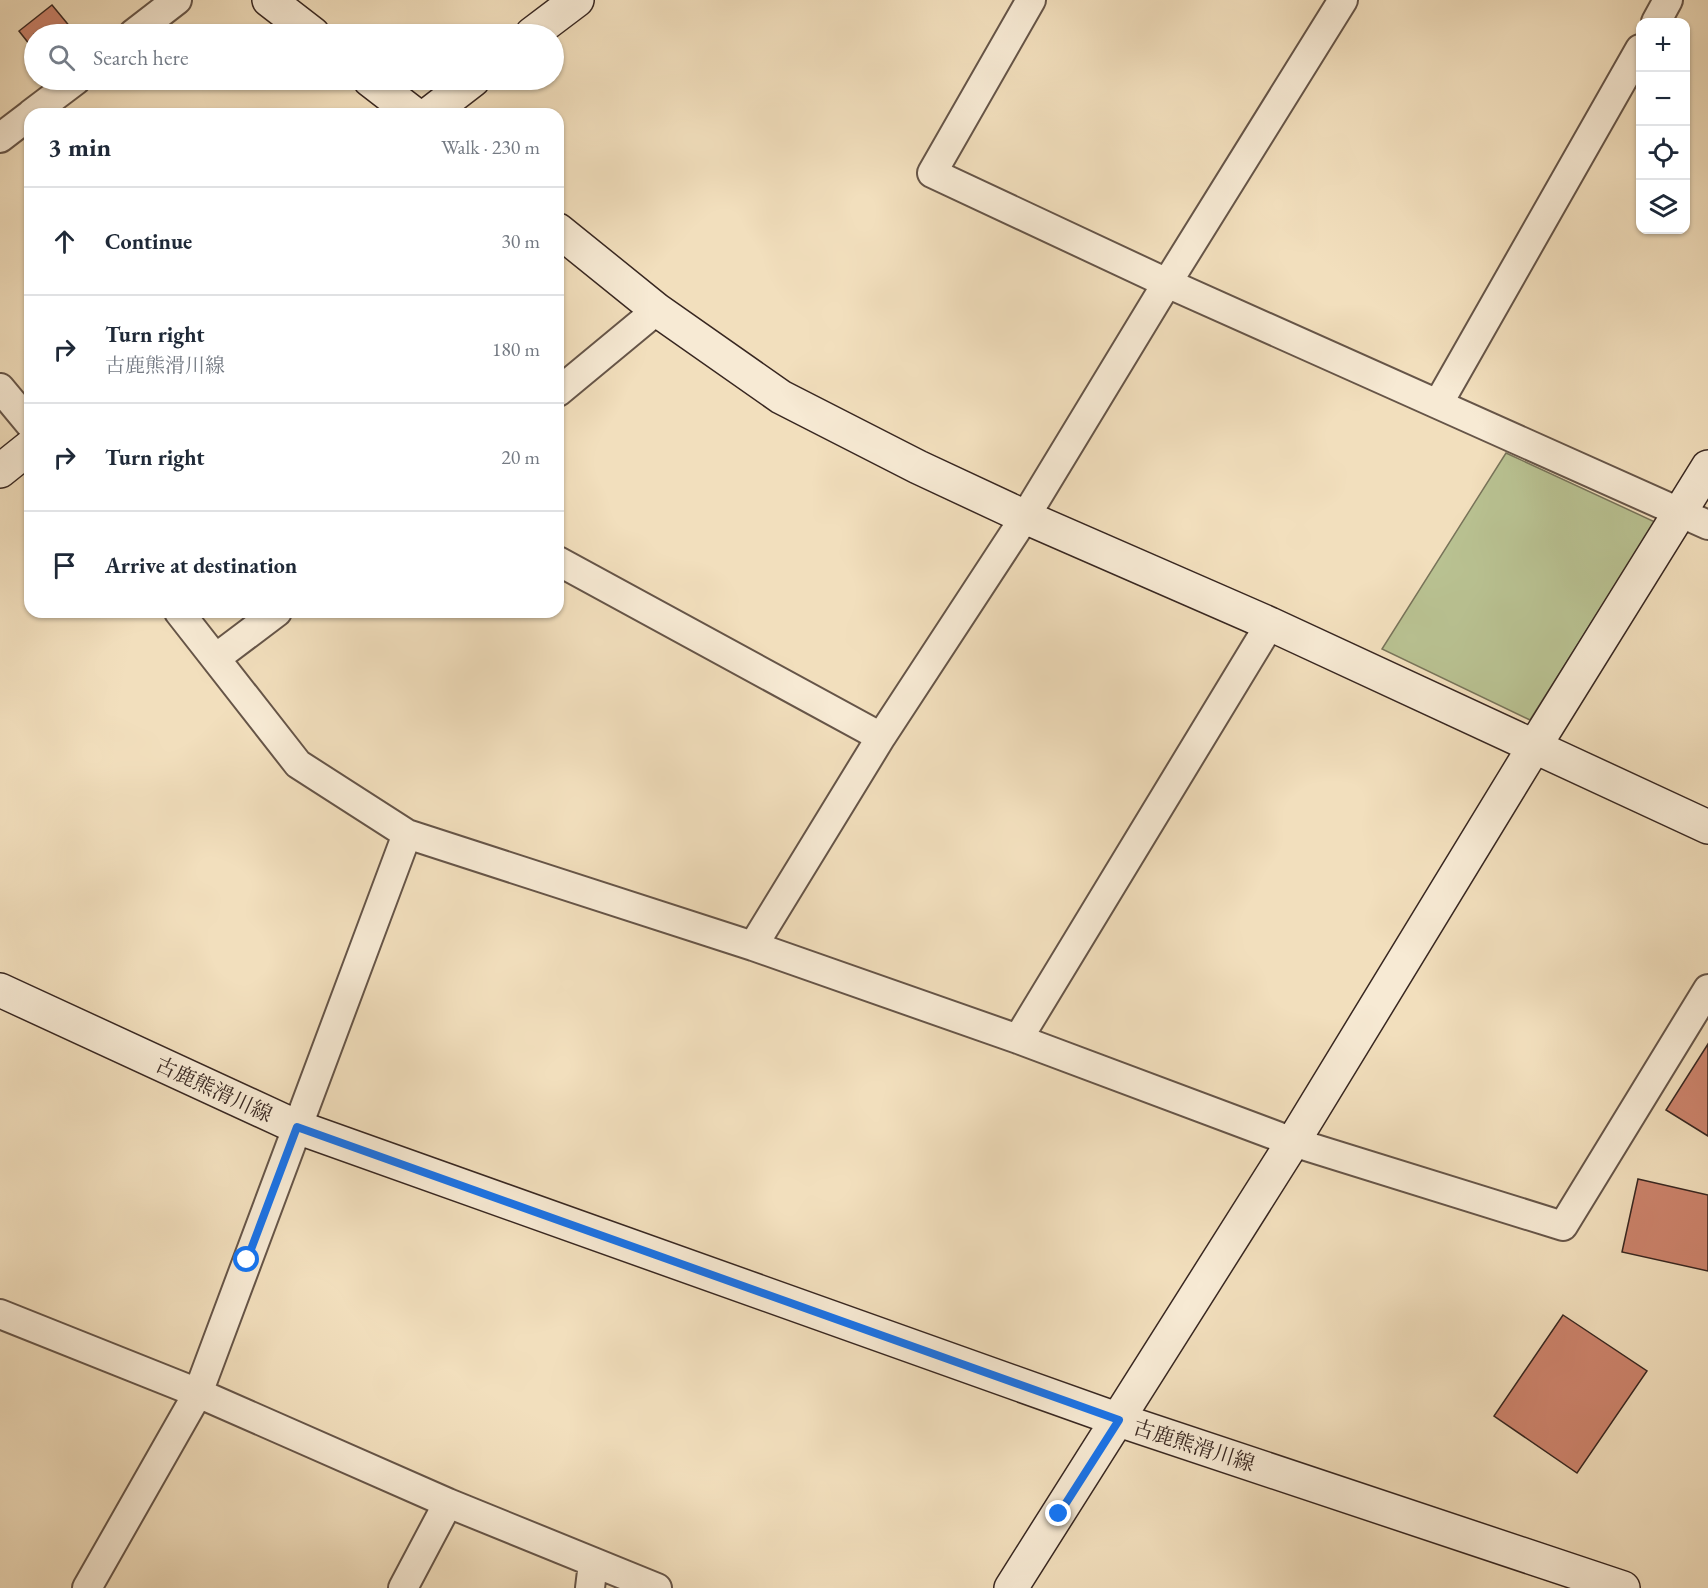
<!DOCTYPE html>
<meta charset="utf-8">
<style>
:root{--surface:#fff;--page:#f6f6f7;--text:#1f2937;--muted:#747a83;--line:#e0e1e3}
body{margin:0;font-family:"EB Garamond","Noto Serif JP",serif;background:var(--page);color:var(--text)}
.controls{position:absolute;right:18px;top:18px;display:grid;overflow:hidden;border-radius:12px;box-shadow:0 2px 4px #0004}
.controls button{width:54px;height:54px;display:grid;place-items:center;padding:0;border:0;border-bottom:2px solid var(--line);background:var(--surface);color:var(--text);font:30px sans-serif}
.stop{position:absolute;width:18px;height:18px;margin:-14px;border:4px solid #1a73e8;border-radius:50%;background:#fff}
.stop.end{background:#1a73e8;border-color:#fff;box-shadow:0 2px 6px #0008}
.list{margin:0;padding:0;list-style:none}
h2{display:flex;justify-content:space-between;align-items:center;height:78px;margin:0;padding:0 24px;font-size:26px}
h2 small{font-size:20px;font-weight:400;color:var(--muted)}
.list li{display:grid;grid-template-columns:39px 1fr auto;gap:18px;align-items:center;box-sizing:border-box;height:108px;padding:0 24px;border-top:2px solid var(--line)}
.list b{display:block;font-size:22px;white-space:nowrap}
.list p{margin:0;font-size:20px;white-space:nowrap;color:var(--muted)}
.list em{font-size:20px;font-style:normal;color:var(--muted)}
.icon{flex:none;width:33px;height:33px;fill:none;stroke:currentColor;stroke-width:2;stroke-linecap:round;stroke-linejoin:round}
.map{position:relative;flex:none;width:1708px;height:1588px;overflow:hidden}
.search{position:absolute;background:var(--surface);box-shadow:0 2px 4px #0004;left:24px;top:24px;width:540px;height:66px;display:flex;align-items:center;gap:15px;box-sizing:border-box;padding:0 21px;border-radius:33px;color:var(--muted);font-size:22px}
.panel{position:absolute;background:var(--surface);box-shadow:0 2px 4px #0004;left:24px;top:108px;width:540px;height:510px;border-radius:18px}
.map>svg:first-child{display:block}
.green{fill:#b9c292;stroke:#78745a;stroke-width:1.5}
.building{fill:#cd846d;stroke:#382721;stroke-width:1.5}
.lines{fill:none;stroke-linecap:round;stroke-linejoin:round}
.street-casing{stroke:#665548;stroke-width:32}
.secondary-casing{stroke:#382721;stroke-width:36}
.street{stroke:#f7ead4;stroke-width:28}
.secondary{stroke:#f7ead4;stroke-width:33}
.route{stroke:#1a73e8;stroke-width:8}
.labels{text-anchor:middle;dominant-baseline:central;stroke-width:6;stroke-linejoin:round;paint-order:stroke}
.street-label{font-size:21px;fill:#382721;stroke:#f7ead4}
</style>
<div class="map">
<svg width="1708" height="1588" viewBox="0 0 1708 1588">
<rect width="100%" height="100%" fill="#f2dfbd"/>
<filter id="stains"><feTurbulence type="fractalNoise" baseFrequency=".00333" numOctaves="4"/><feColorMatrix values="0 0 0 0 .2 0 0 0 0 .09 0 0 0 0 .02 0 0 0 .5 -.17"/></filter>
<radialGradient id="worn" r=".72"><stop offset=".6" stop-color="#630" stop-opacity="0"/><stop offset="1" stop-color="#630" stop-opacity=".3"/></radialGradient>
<!-- green -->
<path class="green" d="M1506,453L1655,522L1530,720L1382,649Z"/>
<!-- building -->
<path class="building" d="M52,5L76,34H34V50L19,31Z
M1708,1044V1136L1666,1110Z
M1638,1179L1708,1195V1271L1622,1252Z
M1563,1315L1647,1371L1577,1473L1494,1416Z"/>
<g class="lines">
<defs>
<path id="street" d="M1031,0L932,173L1167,283L1708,525
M1656,22L1668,0
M133,34L177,0
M31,114L76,80
M0,138L30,115
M0,388L30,424
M558,392L657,310
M1438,404L1640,49
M558,561L881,737
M179,612L298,764L407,834L753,946L1018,1039L1293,1142L1563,1226L1708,989
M216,658L277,612
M753,946L881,737L1025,517L1167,283L1343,0
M1018,1039L1270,624
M0,1314L198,1393L448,1503L657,1588
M87,1588L198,1393L407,834
M403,1588L448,1503
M590,1588L593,1563"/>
<path id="secondary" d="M269,0L313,34
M532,34L577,0
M370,80L414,114
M429,114L473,80
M558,230L657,310L781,397L918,467L1025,517L1270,624L1708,827
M0,471L30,447
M0,990L297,1127L1119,1420L1623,1588
M1011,1588L1293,1142L1534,747L1708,467"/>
</defs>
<!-- street casing -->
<use href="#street" class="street-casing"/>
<!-- secondary casing -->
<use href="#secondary" class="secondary-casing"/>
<!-- street -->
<use href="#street" class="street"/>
<!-- secondary -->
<use href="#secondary" class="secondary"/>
</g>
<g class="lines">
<!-- route -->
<path class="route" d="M247,1260L297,1127L1119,1420L1059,1514"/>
</g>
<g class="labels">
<!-- street labels -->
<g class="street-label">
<text transform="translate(214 1089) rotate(25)">古鹿熊滑川線</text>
<text transform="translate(1194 1445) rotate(18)">古鹿熊滑川線</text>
</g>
</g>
<rect width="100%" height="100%" filter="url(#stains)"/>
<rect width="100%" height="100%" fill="url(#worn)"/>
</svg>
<div class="controls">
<button>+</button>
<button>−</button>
<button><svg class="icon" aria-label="locate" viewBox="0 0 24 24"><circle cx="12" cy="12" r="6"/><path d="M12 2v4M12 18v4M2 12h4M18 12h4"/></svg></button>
<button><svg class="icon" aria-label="layers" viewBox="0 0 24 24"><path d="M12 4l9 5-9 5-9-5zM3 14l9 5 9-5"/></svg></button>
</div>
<div class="stop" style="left:247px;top:1260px"></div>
<div class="stop end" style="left:1059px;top:1514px"></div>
<div class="search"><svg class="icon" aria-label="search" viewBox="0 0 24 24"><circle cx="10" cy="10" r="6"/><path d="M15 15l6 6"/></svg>Search here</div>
<section class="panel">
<h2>3 min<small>Walk · 230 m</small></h2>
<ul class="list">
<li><svg class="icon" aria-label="ahead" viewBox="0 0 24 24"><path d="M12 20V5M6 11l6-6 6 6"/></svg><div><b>Continue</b></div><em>30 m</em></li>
<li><svg class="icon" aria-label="right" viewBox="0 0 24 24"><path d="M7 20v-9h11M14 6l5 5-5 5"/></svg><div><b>Turn right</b><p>古鹿熊滑川線</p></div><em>180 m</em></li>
<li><svg class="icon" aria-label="right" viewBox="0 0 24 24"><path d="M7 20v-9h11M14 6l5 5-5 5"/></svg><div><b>Turn right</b></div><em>20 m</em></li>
<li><svg class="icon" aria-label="arrive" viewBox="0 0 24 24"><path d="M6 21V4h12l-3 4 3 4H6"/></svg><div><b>Arrive at destination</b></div></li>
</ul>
</section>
</div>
